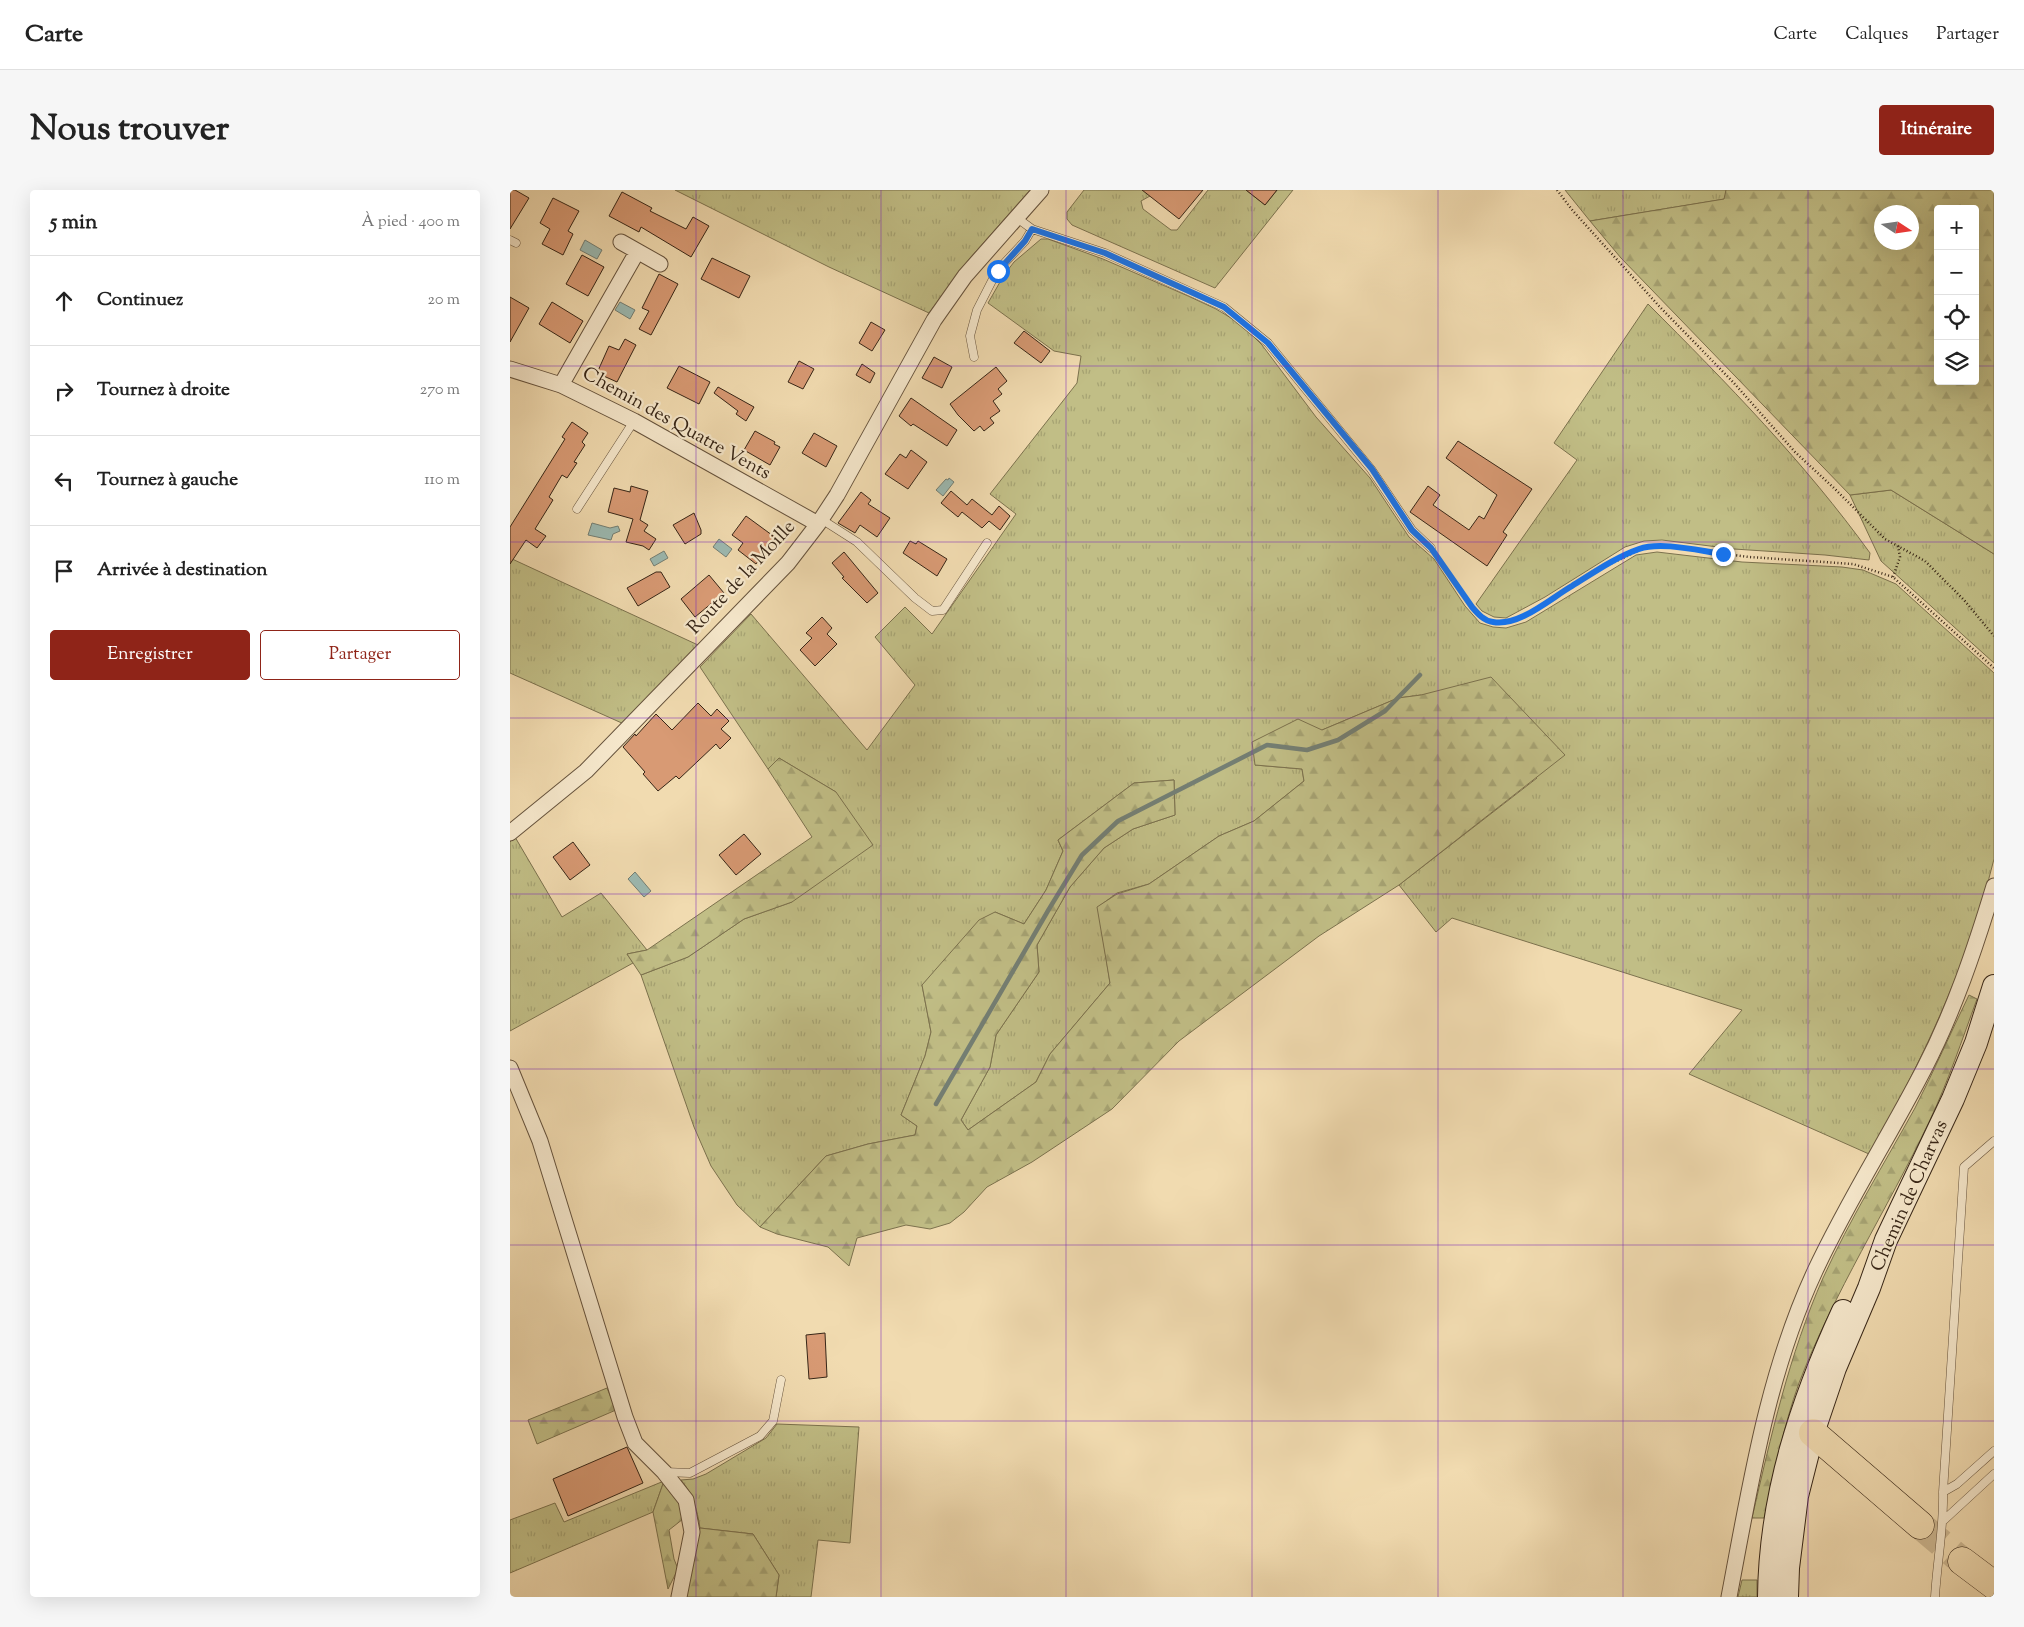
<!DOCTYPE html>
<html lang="fr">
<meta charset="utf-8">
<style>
:root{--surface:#fff;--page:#f6f6f6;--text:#222;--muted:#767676;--line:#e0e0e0;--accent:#8f2418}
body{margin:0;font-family:"Sorts Mill Goudy",serif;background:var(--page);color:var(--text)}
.controls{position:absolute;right:15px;top:15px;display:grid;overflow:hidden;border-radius:5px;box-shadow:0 5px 20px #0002}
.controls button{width:45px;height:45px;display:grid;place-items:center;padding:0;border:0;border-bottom:1px solid var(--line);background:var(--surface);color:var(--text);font:25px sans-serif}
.compass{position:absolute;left:1364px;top:15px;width:45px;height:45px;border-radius:50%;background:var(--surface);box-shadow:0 5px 20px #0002;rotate:102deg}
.stop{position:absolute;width:15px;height:15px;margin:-11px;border:4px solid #1a73e8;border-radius:50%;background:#fff}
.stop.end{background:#1a73e8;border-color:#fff;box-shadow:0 1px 5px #0008}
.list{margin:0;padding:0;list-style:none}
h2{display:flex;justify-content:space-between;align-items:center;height:65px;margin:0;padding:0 20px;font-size:21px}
h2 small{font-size:16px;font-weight:400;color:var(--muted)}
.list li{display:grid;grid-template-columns:32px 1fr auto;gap:15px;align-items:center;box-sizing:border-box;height:90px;padding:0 20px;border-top:1px solid var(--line)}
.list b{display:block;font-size:19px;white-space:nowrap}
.list em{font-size:16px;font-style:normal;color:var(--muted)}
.actions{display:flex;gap:10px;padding:15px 20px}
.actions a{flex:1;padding:11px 0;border:1px solid var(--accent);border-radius:5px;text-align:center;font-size:18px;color:var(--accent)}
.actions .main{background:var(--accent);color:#fff}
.icon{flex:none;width:28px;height:28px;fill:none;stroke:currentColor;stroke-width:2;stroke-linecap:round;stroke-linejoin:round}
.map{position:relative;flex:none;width:1484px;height:1407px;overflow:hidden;border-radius:5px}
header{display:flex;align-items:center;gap:30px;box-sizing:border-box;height:70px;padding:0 25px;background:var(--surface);border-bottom:1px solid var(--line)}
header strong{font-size:24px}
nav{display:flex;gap:28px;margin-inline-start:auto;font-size:18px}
.intro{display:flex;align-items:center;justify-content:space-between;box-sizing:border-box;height:120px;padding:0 30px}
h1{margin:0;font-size:35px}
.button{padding:12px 22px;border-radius:5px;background:var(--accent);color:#fff;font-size:18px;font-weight:700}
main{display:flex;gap:30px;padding:0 30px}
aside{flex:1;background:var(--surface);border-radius:5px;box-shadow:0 5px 20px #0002}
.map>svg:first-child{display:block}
.grass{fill:url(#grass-tufts);stroke:#7c724e}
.forest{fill:url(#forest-firs);stroke:#7c724e;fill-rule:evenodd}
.water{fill:#9cbab2;stroke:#747f74}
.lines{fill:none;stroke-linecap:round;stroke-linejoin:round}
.stream{stroke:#747f74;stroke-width:4.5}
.building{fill:#d89a74;stroke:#372617}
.highway-tunnel{stroke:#ccb791;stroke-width:28;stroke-dasharray:28 14;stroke-linecap:butt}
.lane-casing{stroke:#66533d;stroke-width:9}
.street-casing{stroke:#66533d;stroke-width:17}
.secondary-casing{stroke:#372617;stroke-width:24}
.highway-casing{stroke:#372617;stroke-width:29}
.path{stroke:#372617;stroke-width:2.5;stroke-dasharray:1 2.5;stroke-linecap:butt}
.lane{stroke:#f6e8cc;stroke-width:8}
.street{stroke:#f6e8cc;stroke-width:15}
.secondary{stroke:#f6e8cc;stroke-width:22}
.highway{stroke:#f1dbb0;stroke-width:28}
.route{stroke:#1a73e8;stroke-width:6}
.grid{fill:none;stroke:#7b2cbf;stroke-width:1;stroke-opacity:0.55}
.labels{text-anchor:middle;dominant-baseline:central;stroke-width:4.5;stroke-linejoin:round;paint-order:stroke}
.street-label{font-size:19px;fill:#372617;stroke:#f6e8cc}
</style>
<header>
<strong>Carte</strong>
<nav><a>Carte</a><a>Calques</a><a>Partager</a></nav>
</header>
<div class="intro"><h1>Nous trouver</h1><a class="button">Itinéraire</a></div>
<main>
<aside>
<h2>5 min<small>À pied · 400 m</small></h2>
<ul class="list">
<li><svg class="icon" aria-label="ahead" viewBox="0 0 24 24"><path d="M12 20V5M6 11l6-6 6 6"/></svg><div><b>Continuez</b></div><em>20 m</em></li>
<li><svg class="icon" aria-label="right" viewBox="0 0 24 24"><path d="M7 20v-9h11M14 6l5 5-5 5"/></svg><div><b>Tournez à droite</b></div><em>270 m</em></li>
<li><svg class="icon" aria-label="left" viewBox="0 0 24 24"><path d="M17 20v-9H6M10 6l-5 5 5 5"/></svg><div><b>Tournez à gauche</b></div><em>110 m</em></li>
<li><svg class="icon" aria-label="arrive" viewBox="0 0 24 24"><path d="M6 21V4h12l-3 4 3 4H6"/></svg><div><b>Arrivée à destination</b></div></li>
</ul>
<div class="actions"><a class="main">Enregistrer</a><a>Partager</a></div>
</aside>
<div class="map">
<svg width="1484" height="1407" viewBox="0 0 1484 1407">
<defs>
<pattern id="grass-tufts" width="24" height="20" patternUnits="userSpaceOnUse" patternTransform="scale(1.25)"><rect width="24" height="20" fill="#c1be86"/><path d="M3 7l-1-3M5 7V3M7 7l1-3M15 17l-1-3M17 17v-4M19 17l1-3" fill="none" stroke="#a6a373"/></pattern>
<pattern id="forest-firs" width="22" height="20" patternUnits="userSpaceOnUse" patternTransform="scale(1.25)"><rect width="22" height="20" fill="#c1be86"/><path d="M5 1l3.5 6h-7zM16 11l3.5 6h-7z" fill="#a6a373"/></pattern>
</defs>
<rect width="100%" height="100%" fill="#f1dbb0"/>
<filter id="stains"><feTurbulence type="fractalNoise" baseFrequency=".004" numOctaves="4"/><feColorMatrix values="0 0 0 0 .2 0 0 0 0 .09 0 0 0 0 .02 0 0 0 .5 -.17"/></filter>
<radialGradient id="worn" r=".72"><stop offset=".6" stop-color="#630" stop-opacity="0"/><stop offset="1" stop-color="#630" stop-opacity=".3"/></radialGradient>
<!-- grass -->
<path class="grass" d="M165,0H520L460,68L419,123L319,77Z
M574,0H644L640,6L631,11L633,19L661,40H667L698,0H736L755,15L767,0H783L705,98L562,35L557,29V22Z
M1055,0H1216L1215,9L1080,31Z
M531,49H538L593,69L678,106L706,119L731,134L752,155L806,227L860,288L899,347L924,369L955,416L970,433L983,437L996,438L1016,432L1126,365L1147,362L1232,372L1332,377L1353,380L1386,394L1484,483V669C1458,773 1413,871 1359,964L1179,884L1232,820L942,728L926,742L889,695L1027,588L911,505L888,508L812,540L745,575L792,579L794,591L744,631L709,646L639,694L607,703L588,717L600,793L540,864L526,892L458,940L451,930L480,877L486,845L529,782L527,755L560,697L594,658L623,639L665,625L664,590L624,593L548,650L553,661L536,700L514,734L485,722L412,795L421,842L415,866L391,925L407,936L405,945L358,954L316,966L250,1037L227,1015L201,976L184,937L131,785L178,767L234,729L282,712L326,602L269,568L258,579L190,477L241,424L357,560L405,495L365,447L395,417L422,444L506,324L480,304L567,193L571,166L544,161L478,113L494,85L504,72Z
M1138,114C1217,193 1295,273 1360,363L1359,370L1315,365L1224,359L1152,350L1134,351L1115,357L1035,407L996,428L984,427L972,421L966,414L1067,270L1044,253Z
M1381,300L1484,364V473L1371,371L1340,305Z
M0,368L188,455L114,534L0,483Z
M5,647L52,727L91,703L137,760L117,764L123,773L0,841V652Z
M267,1234L349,1237L340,1353L308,1350L301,1407H266L269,1385L243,1344L190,1338C187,1319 183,1304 171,1290L183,1289L196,1284L256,1248Z
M154,1291L143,1322L0,1383V1330L45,1313L54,1332Z
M1232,1390H1247V1407H1228Z"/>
<!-- forest -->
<path class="forest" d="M1216,0H1484V364L1381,300L1340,305L1111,68L1080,31L1214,9ZM1428,19H1465V191H1428ZM1402,22V52H1372V22Z
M981,487L1055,565L889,695L809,746L669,851L602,919L522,972L477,997L454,1022L440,1033L420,1039L396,1035L347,1048L339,1076L318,1057L267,1044L250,1037L316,966L358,954L405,945L407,936L391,925L415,866L421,842L412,795L469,730L485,722L514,734L536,700L553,661L548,650L624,593L664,590L665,625L623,639L594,658L560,697L527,755L529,782L486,845L480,877L451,930L458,940L526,892L540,864L600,793L587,717L607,704L639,694L709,646L744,631L794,591L792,579L745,575L742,552L788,529L812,540L888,508L911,505Z
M269,568L326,602L363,655L282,712L234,729L178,767L131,785L117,764L137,760L302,647L258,579Z
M1459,805L1467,809C1452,850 1438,892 1419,932C1377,1020 1324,1102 1289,1193C1273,1237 1265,1283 1254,1328H1242C1261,1246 1279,1165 1313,1088C1340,1029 1374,974 1405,918C1424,881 1441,842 1459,805Z
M97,1198L106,1220L27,1254L18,1230Z
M154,1291L170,1311L173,1329L159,1340L164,1369L168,1379L158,1399L143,1322Z
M190,1338L243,1344L269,1385L266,1407H176Z"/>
<!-- water -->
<path class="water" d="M75,50L92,60L87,69L70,60Z
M110,112L125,120L120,129L105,120Z
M436,289L438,290L439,288L444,292L433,306L426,300Z
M82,333L100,338L108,336L110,341L103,344L101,350L78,345Z
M209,349L222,359L216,367L203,357Z
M154,361L158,368L144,376L140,369Z
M125,682L141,701L134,707L118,689Z"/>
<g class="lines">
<!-- stream -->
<path class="stream" d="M426,914L539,719L572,665L608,631L757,555L797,560L828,550L875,521L910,485"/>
</g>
<!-- building -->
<path class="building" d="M0,0H5L19,8L0,39Z
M632,0H693L669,29Z
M736,0H767L755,15Z
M112,2L142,18L140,21L176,39L183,27L199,36L181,67L131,37L129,42L99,26Z
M43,8L69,21L58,41L63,44L53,65L32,54L40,39L30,33Z
M72,65L94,77L78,106L56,94Z
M202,68L240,86L229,108L191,89Z
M149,84L168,94L141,145L129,139L139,121L132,118Z
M0,107L19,118L0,152Z
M42,112L73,131L60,153L29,134Z
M361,132L375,140L362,161L349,153Z
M514,141L540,161L531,173L504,153Z
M115,149L126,155L107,192L87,183L99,156L109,160Z
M424,167L442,177L432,198L412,188Z
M289,171L304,179L293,199L278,192Z
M352,174L365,183L360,193L346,185Z
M169,176L200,192L189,214L157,198Z
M486,177L497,191L488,199L492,204L483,211L490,221L480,228L484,233L474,241L470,236L464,241L448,225L440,214Z
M208,197L244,217L236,231L226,224L228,221L204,203Z
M401,208L447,240L437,256L403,234L401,236L389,226Z
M62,232L78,243L72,252L75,255L64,272L67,273L57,288L52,285L39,307L43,310L25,339L36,346L27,358L16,350L0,374V337L55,249L52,247Z
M245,241L265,252L264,254L270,257L260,275L234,260Z
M304,243L327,256L316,277L292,263Z
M948,251L1022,299L993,342L997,345L977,376L900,322L918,296L930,305L923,315L959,340L969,326L974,329L987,305L936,268Z
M401,260L417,272L398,299L375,284L390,264L396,268Z
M121,296L138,301L130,330L138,335L134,341L146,349L139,360L133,356L116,352L123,329L98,322L104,298L120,302Z
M441,301L457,315L462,309L482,325L489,316L500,326L490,340L479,331L472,338L452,322L448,327L431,313Z
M351,302L361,310L358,314L380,328L367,347L350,335L345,343L328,333Z
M184,323L191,340V344L175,354L163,335Z
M236,326L266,348L246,374L228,360L233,353L222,345Z
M400,351L406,354L408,351L437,369L427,386L393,363Z
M334,362L368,403L357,413L332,388L334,387L322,373Z
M146,382H151L160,397L128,416L117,398Z
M199,385L214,403L185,427L171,409Z
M312,427L322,438L317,444L327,454L305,476L290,460L302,448L296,443Z
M188,513L201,526L207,519L219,531L211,539L221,548L210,559L206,554L169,589L166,586L148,601L133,584L135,582L113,557L125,544L126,546L146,524L162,540Z
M234,644L251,664L226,685L209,665Z
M63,652L80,675L60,690L43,667Z
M315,1143L317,1187L299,1189L296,1145Z
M117,1257L133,1293L58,1326L43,1289Z"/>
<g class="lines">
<!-- highway-tunnel -->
<path class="highway-tunnel" d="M1410,1335L1452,1371"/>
<defs>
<path id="lane" d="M507,28L522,39L595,63L714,117L758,153L861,279L902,340L921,358
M0,50L6,53
M464,167L460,146L467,120L487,81L515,51L522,39
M67,319L124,231
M311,329L347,352L405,408L422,421L433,420L477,353
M155,1282L180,1283L250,1246L263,1231L271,1190
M1433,1302L1447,1294L1484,1261
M1434,1330L1484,1284
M1425,1407C1427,1372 1434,1337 1433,1302L1454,977L1484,951"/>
<path id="street" d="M111,52L150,74
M0,179L51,195L124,231L308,334
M51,195L127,62
M0,643L76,581L278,373L308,334L327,305L424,130L455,86L531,0
M0,878L30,951L115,1227L125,1253L154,1282L176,1310L182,1342L169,1407
M1219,1407C1240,1297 1257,1184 1305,1081C1337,1012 1379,947 1414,879C1444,821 1465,759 1484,696"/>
<path id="secondary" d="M1259,1407C1260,1306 1291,1212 1333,1121
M1277,1407L1278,1378L1287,1306L1303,1243L1325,1178L1359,1098L1376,1050L1443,909L1466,853L1484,796"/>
<path id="highway" d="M1303,1243L1410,1335
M1452,1371L1484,1395"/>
</defs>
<!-- lane casing -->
<use href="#lane" class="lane-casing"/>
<!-- street casing -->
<use href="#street" class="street-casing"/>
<!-- secondary casing -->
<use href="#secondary" class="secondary-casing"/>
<!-- highway casing -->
<use href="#highway" class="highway-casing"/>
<!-- path -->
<path class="path" d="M1047,0L1063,21L1149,116L1223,192L1285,262L1326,300L1375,349L1415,371L1454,410L1484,446
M928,367L970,426L982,432L989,433L1001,431L1019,423L1090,379L1136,357L1170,358L1239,367L1343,374L1383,387L1484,478
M1383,387L1390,367L1388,356"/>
<!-- lane -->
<use href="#lane" class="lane"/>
<!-- street -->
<use href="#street" class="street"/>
<!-- secondary -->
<use href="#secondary" class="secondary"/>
<!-- highway -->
<use href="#highway" class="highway"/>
</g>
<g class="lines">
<!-- route -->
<path class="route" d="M488,81L515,51L522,39L595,63L714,117L758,153L862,279L902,340L921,358L962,417C968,424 974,431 983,432C1009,437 1041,408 1062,396C1083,383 1106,367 1129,359C1151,351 1190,361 1213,364"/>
</g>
<!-- grid -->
<path class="grid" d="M186,0V1407M371,0V1407M556,0V1407M742,0V1407M928,0V1407M1113,0V1407M1298,0V1407M0,176H1428M1465,176H1484M0,352H1484M0,528H1484M0,704H1484M0,879H1484M0,1055H1484M0,1231H1484"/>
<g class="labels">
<!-- street labels -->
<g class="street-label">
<text transform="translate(166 234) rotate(29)">Chemin des Quatre Vents</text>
<text transform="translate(232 388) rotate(-47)">Route de la Moille</text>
<text transform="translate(1400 1006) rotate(-66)">Chemin de Charvas</text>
</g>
</g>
<rect width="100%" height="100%" filter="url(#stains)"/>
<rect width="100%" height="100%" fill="url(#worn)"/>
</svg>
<div class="controls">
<button>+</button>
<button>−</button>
<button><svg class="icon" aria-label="locate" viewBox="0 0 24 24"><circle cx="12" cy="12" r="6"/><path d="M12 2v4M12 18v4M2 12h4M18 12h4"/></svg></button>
<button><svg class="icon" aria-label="layers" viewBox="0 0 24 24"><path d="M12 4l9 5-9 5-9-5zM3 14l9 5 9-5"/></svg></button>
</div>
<svg class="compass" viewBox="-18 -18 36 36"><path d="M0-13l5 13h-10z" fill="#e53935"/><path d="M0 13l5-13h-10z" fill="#767676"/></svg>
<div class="stop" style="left:488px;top:81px"></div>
<div class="stop end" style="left:1213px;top:364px"></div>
</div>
</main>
